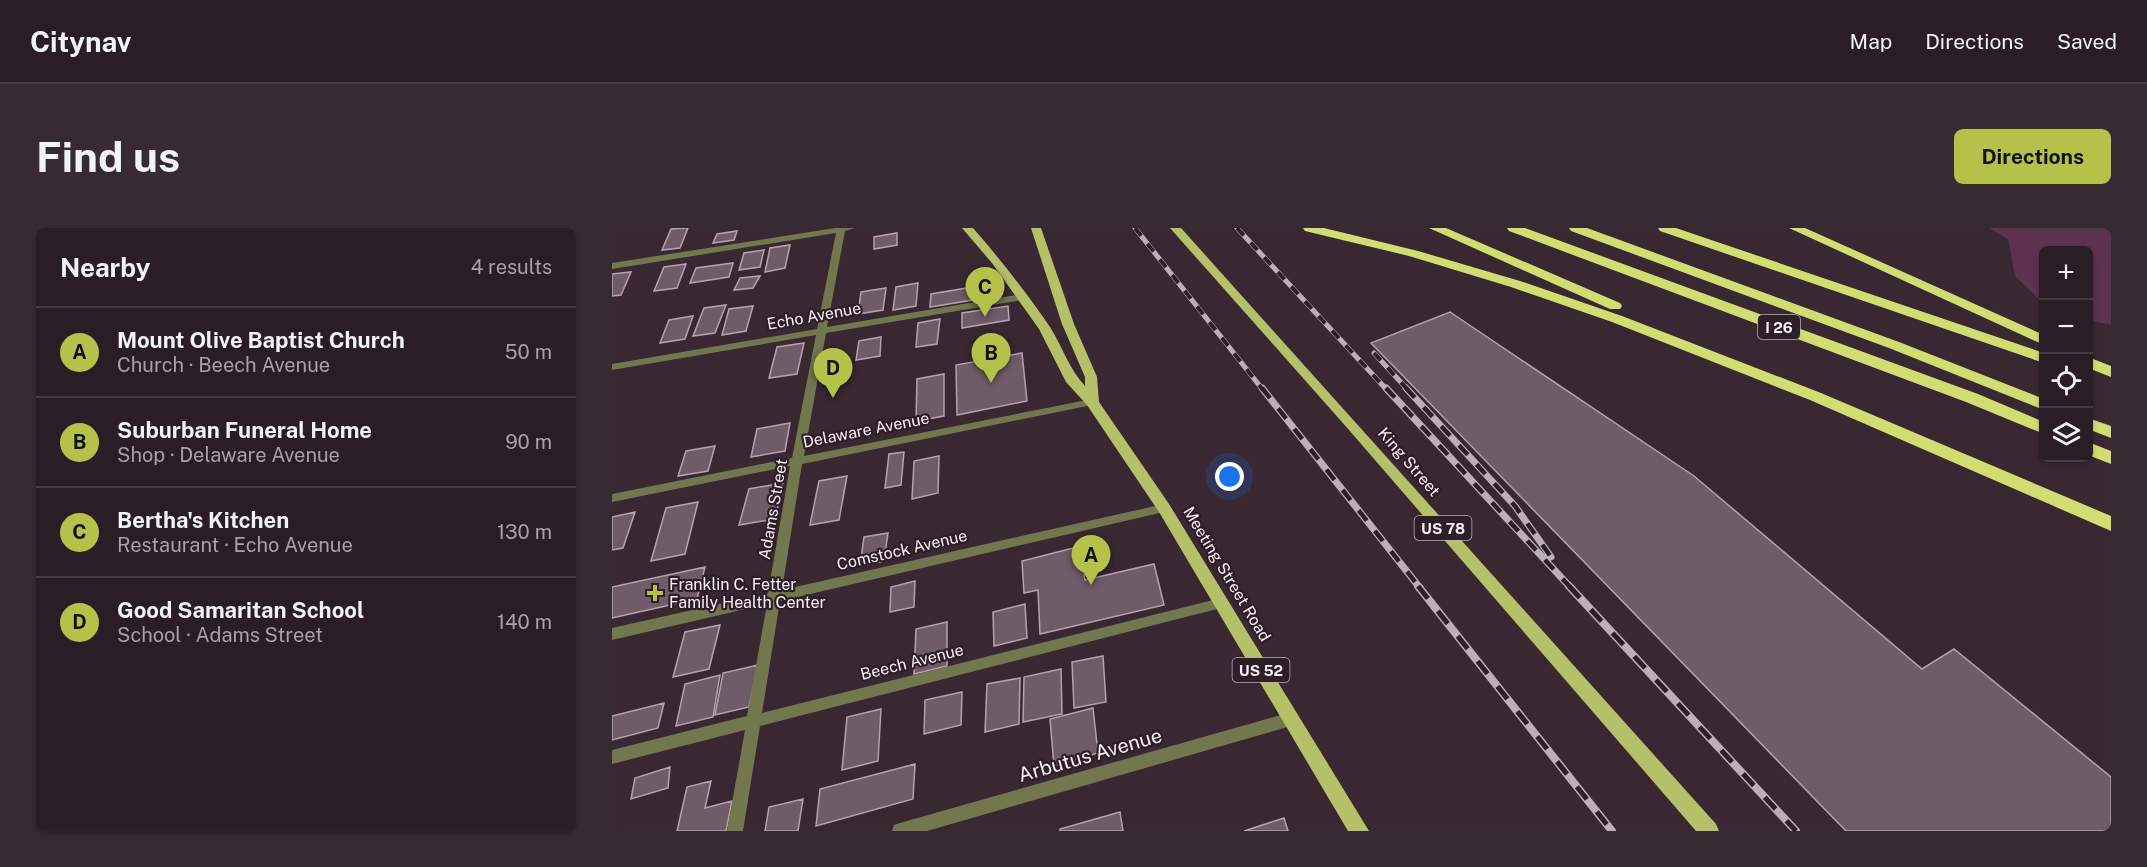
<!DOCTYPE html>
<meta charset="utf-8">
<style>
:root{--surface:#2b1d26;--page:#372a32;--text:#f1f3f6;--muted:#a6a2a7;--line:#473b43;--accent:#b6c149}
body{margin:0;font-family:"Public Sans",sans-serif;background:var(--page);color:var(--text)}
.controls{position:absolute;right:18px;top:18px;display:grid;overflow:hidden;border-radius:9px;box-shadow:0 2px 4px #0004}
.controls button{width:54px;height:54px;display:grid;place-items:center;padding:0;border:0;border-bottom:2px solid var(--line);background:var(--surface);color:var(--text);font:30px sans-serif}
.you{position:absolute;left:618px;top:249px;width:21px;height:21px;margin:-15px;border:4px solid #fff;border-radius:50%;background:#1a73e8;box-shadow:0 0 0 9px #1a73e833}
.badge{display:grid;place-items:center;width:39px;height:39px;border-radius:50%;background:var(--accent);color:#111;font-size:20px;font-weight:700}
.pin{position:absolute;translate:-50% -50px;filter:drop-shadow(0 2px 3px #0008)}
.pin::after{content:'';position:absolute;top:32px;width:21px;height:18px;background:inherit;clip-path:polygon(0 0,100% 0,50% 100%)}
.list{margin:0;padding:0;list-style:none}
h2{display:flex;justify-content:space-between;align-items:center;height:78px;margin:0;padding:0 24px;font-size:26px}
h2 small{font-size:20px;font-weight:400;color:var(--muted)}
.list li{display:grid;grid-template-columns:39px 1fr auto;gap:18px;align-items:center;box-sizing:border-box;height:90px;padding:0 24px;border-top:2px solid var(--line)}
.list b{display:block;font-size:22px;white-space:nowrap}
.list p{margin:0;font-size:20px;white-space:nowrap;color:var(--muted)}
.list em{font-size:20px;font-style:normal;color:var(--muted)}
.icon{flex:none;width:33px;height:33px;fill:none;stroke:currentColor;stroke-width:2;stroke-linecap:round;stroke-linejoin:round}
.map{position:relative;flex:none;width:1499px;height:603px;overflow:hidden;border-radius:9px}
header{display:flex;align-items:center;gap:36px;box-sizing:border-box;height:84px;padding:0 30px;background:var(--surface);border-bottom:2px solid var(--line)}
header strong{font-size:28px}
nav{display:flex;gap:33px;margin-inline-start:auto;font-size:21px}
.intro{display:flex;align-items:center;justify-content:space-between;box-sizing:border-box;height:144px;padding:0 36px}
h1{margin:0;font-size:42px}
.button{padding:15px 27px;border-radius:9px;background:var(--accent);color:#111;font-size:21px;font-weight:700}
main{display:flex;gap:36px;padding:0 36px}
aside{flex:1;background:var(--surface);border-radius:9px;box-shadow:0 2px 4px #0004}
.map>svg:first-child{display:block}
.green{fill:#5c324e}
.building{fill:#705c68;stroke:#b7a1ae;stroke-width:1.5}
.lines{fill:none;stroke-linecap:round;stroke-linejoin:round}
.street{fill:#72774e;fill-rule:evenodd}
.primary{fill:#b6c068;fill-rule:evenodd}
.highway{fill:#d1dd71;fill-rule:evenodd}
.rail-far2-casing{stroke:#bdafb7;stroke-width:5}
.rail-far1-casing{stroke:#bdafb7;stroke-width:7}
.rail-casing{stroke:#bdafb7;stroke-width:8}
.rail-far2{stroke:#2e1e28;stroke-width:4;stroke-dasharray:10;stroke-linecap:butt}
.rail-far1{stroke:#2e1e28;stroke-width:4.5;stroke-dasharray:13;stroke-linecap:butt}
.rail{stroke:#2e1e28;stroke-width:5;stroke-dasharray:16;stroke-linecap:butt}
.poi-dot{fill:#b6c149;stroke:#2e1e28;stroke-width:2}
.labels{text-anchor:middle;dominant-baseline:central;stroke-width:4.5;stroke-linejoin:round;paint-order:stroke}
.shield{fill:#2e1e28;stroke:#beb0b8;stroke-width:1.5}
.shield-label{font-size:15px;font-weight:bold;fill:#fbeff6}
.street-label{font-size:16px;fill:#fbeff6;stroke:#2e1e28}
.poi-label{font-size:16px;fill:#fbeff6;stroke:#2e1e28;text-anchor:start}
.near-street-label{font-size:20px;fill:#fbeff6;stroke:#2e1e28}
</style>
<header>
<strong>Citynav</strong>
<nav><a>Map</a><a>Directions</a><a>Saved</a></nav>
</header>
<div class="intro"><h1>Find us</h1><a class="button">Directions</a></div>
<main>
<aside>
<h2>Nearby<small>4 results</small></h2>
<ul class="list">
<li><span class="badge">A</span><div><b>Mount Olive Baptist Church</b><p>Church · Beech Avenue</p></div><em>50 m</em></li>
<li><span class="badge">B</span><div><b>Suburban Funeral Home</b><p>Shop · Delaware Avenue</p></div><em>90 m</em></li>
<li><span class="badge">C</span><div><b>Bertha's Kitchen</b><p>Restaurant · Echo Avenue</p></div><em>130 m</em></li>
<li><span class="badge">D</span><div><b>Good Samaritan School</b><p>School · Adams Street</p></div><em>140 m</em></li>
</ul>
</aside>
<div class="map">
<svg width="1499" height="603" viewBox="0 0 1499 603">
<rect width="100%" height="100%" fill="#392732"/>
<!-- green -->
<path class="green" d="M1377,0H1499V97L1477,92L1476,22H1432L1431,75L1403,48L1396,11Z"/>
<!-- building -->
<path class="building" d="M76,0L68,20L50,22L59,1Z
M125,3L122,12L101,15L105,6Z
M285,5V17L262,21V9Z
M178,17L173,40L153,44L158,20Z
M152,22L148,39L127,42L132,25Z
M121,35L117,49L78,55L84,40Z
M74,36L65,60L42,63L52,39Z
M19,44L9,67L0,68V46Z
M148,48L141,60L122,62L128,50Z
M306,55L304,78L281,82L284,59Z
M379,56V69L318,79L319,66Z
M274,60L271,82L246,86L249,64Z
M114,77L103,105L81,108L92,80Z
M141,78L134,103L110,107L117,81Z
M396,78L397,92L350,100V85Z
M838,84L1082,248L1310,441L1342,421L1499,549V603H1234L759,115Z
M81,88L73,111L48,115L57,92Z
M328,91L325,116L304,119L306,95Z
M269,109L268,128L244,132L247,113Z
M192,115L185,146L157,150L165,119Z
M410,125L415,173L345,187L344,137Z
M332,146V188L304,193L305,151Z
M178,195L173,223L139,229L145,201Z
M103,218L96,243L66,248L74,223Z
M292,224L289,257L273,260L277,226Z
M327,228L326,265L300,271L302,233Z
M235,248L227,292L198,297L207,253Z
M171,255L163,291L127,297L137,261Z
M86,274L73,326L39,333L54,280Z
M23,284L11,320L0,322V289Z
M276,305L272,333L248,338L252,309Z
M481,315L485,343L472,347L473,352L542,336L552,377L428,406L426,362L412,365L410,333Z
M93,339L85,371L0,390V359Z
M303,353L302,379L278,384L279,359Z
M413,376L415,410L382,418L381,384Z
M335,394V438L302,446L304,401Z
M108,397L97,441L61,449L73,404Z
M491,428L494,474L462,480L460,434Z
M146,437L137,479L103,487L111,445Z
M449,441L450,486L411,494L412,449Z
M108,447L101,489L64,498L73,456Z
M408,450L407,496L373,504L375,456Z
M350,464L349,497L312,506L313,472Z
M52,475L46,500L0,512V488Z
M481,480L486,525L442,538L438,491Z
M269,481L266,533L230,542L235,489Z
M303,536L301,571L204,598L208,561Z
M58,539L56,560L19,571L23,550Z
M99,553L93,580L120,573L114,603H65L75,559Z
M191,571L186,603H153L157,579Z
M508,584L511,603H448V601Z
M672,590L676,603H632Z"/>
<g class="lines">
<!-- street -->
<path class="street" d="M223,0H243L233,3L215,99L410,66L415,69L410,72L214,105L192,228L480,171L485,174L480,177L190,236L170,362L552,276L558,280L552,284L168,373L150,485L609,370L614,371L615,375L614,379L609,380L148,498L131,603H115L133,502L0,536V522L135,488L155,376L0,412V400L156,365L178,238L0,274V266L180,230L204,107L0,142V136L205,101L224,5L0,41V35Z
M679,484L684,486L686,491L684,496L679,498L315,603H280L282,597L288,595Z"/>
<!-- primary -->
<path class="primary" d="M350,0H361C388,31 414,64 438,99C450,118 457,141 473,158V149L450,96L419,0H429L462,96L485,149L487,174L557,276L757,603H736L547,284L475,177L454,154L427,101L380,35Z
M558,0H569L1104,596L1107,603H1084L737,202Z"/>
<!-- highway -->
<path class="highway" d="M691,0H712L806,23L908,53L1010,88L1209,165L1499,288V303L1198,172L1000,94L899,59L797,28L693,3Z
M817,0H834L1008,75L1010,78L1008,81H998Z
M895,0H913L1366,166L1432,194V206L1354,174L897,3Z
M957,0H975L1287,114L1432,171V182L1277,120L959,3Z
M1046,0H1064L1432,125V135L1048,3Z
M1177,0H1193L1432,107V117Z
M1476,129L1499,138V149L1476,140Z
M1476,190L1499,198V210L1476,201Z
M1476,214L1499,223V236L1476,227Z"/>
<defs>
<path id="rail-far2" d="M523,0L651,162
M625,0L775,162
M762,125L796,162"/>
<path id="rail-far1" d="M650,160L808,360
M774,160L959,360
M794,160L903,278L939,329"/>
<path id="rail" d="M806,358L1000,603
M957,358L1184,603"/>
</defs>
<!-- rail-far2 casing -->
<use href="#rail-far2" class="rail-far2-casing"/>
<!-- rail-far1 casing -->
<use href="#rail-far1" class="rail-far1-casing"/>
<!-- rail casing -->
<use href="#rail" class="rail-casing"/>
<!-- rail-far2 -->
<use href="#rail-far2" class="rail-far2"/>
<!-- rail-far1 -->
<use href="#rail-far1" class="rail-far1"/>
<!-- rail -->
<use href="#rail" class="rail"/>
</g>
<!-- markers -->
<path class="poi-dot" d="M40 356h6v6h6v6h-6v6h-6v-6h-6v-6h6z"/>
<g class="labels">
<!-- shield labels -->
<g class="shield">
<rect x="1146" y="87" width="42" height="24" rx="4.5"/>
<rect x="802.5" y="288" width="57" height="24" rx="4.5"/>
<rect x="620.5" y="430" width="57" height="24" rx="4.5"/>
</g>
<g class="shield-label">
<text x="1167" y="99">I 26</text>
<text x="831" y="300">US 78</text>
<text x="649" y="442">US 52</text>
</g>
<!-- street labels -->
<g class="street-label">
<text transform="translate(202 88) rotate(-10)">Echo Avenue</text>
<text transform="translate(254 202) rotate(-11)">Delaware Avenue</text>
<text transform="translate(797 234) rotate(49)">King Street</text>
<text transform="translate(161 281) rotate(-80)">Adams Street</text>
<text transform="translate(290 322) rotate(-13)">Comstock Avenue</text>
<text transform="translate(615 346) rotate(59)">Meeting Street Road</text>
<text transform="translate(300 434) rotate(-14)">Beech Avenue</text>
</g>
<!-- poi labels -->
<g class="poi-label">
<text x="57" y="356">Franklin C. Fetter<tspan x="57" dy="18">Family Health Center</tspan></text>
</g>
<!-- near-street labels -->
<g class="near-street-label">
<text transform="translate(478 527) rotate(-16)">Arbutus Avenue</text>
</g>
</g>
</svg>
<div class="controls">
<button>+</button>
<button>−</button>
<button><svg class="icon" aria-label="locate" viewBox="0 0 24 24"><circle cx="12" cy="12" r="6"/><path d="M12 2v4M12 18v4M2 12h4M18 12h4"/></svg></button>
<button><svg class="icon" aria-label="layers" viewBox="0 0 24 24"><path d="M12 4l9 5-9 5-9-5zM3 14l9 5 9-5"/></svg></button>
</div>
<div class="you"></div>
<div class="pin badge" style="left:479px;top:357px">A</div>
<div class="pin badge" style="left:379px;top:155px">B</div>
<div class="pin badge" style="left:373px;top:89px">C</div>
<div class="pin badge" style="left:221px;top:170px">D</div>
</div>
</main>
